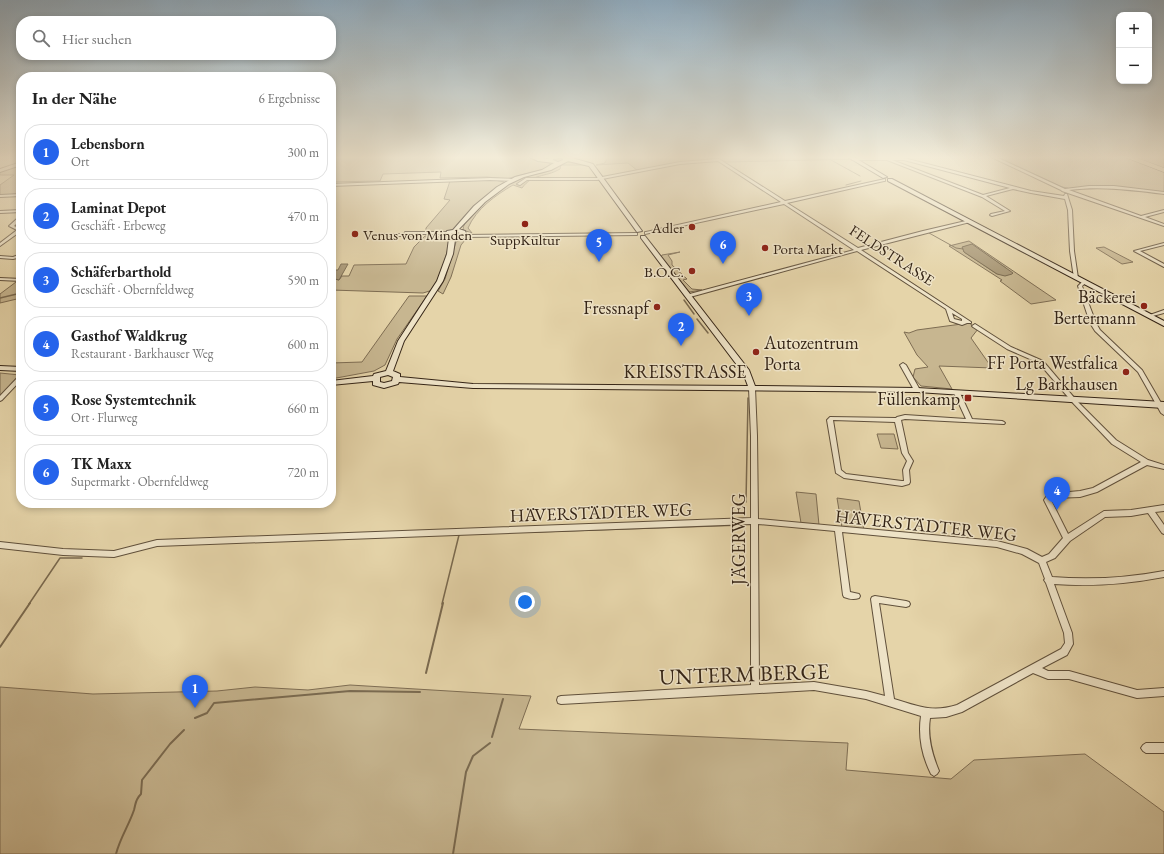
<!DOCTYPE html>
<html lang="de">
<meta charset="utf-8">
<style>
:root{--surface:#fff;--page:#f6f6f6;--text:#222;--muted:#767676;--line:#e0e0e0;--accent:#2563eb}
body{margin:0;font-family:"EB Garamond",serif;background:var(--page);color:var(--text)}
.controls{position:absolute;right:12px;top:12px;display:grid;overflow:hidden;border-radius:8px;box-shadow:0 2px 6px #0003}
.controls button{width:36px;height:36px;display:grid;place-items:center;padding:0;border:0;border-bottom:1px solid var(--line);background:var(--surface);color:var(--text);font:20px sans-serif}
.you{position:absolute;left:525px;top:602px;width:14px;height:14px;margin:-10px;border:3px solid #fff;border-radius:50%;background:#1a73e8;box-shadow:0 0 0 6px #1a73e833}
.badge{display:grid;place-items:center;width:26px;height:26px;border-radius:50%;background:var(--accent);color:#fff;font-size:13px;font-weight:700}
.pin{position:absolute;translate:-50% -33px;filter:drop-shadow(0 1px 2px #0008)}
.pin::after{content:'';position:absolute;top:21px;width:14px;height:12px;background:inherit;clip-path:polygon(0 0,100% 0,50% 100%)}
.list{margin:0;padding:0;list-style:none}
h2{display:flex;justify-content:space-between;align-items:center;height:52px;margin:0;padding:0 16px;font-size:17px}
h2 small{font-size:13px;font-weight:400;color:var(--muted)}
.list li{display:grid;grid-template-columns:26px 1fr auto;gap:12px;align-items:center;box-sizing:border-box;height:56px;margin:0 8px 8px;padding:0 8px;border:1px solid var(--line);border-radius:16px}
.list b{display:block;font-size:15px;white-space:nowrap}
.list p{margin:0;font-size:13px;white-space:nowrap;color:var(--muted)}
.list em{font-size:13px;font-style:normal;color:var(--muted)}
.icon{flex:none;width:22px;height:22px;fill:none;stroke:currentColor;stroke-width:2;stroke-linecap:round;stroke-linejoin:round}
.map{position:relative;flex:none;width:1164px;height:854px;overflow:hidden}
.search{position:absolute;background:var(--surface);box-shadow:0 2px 6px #0003;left:16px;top:16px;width:320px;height:44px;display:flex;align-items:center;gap:10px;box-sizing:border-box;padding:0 14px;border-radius:16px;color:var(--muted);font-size:15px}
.panel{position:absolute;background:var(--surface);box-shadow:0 2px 6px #0003;left:16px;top:72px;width:320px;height:436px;border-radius:16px}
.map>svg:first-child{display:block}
.green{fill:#c7b690;stroke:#7e6d53;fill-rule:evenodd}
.water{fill:#a99877;stroke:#7a6a50}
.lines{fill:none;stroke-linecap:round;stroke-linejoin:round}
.stream-far2{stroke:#7a6a50;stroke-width:1}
.stream-far1{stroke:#7a6a50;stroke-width:1.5}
.stream{stroke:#7a6a50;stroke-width:2}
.street-casing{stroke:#60503b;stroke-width:2}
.secondary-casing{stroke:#342416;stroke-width:2}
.highway-casing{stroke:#342416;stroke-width:1}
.street{fill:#eee3c7;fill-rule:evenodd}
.secondary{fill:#eee3c7;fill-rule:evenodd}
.highway{fill:#e5d4a9;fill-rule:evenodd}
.poi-dot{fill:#8f2418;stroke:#eee3c7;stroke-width:1.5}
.labels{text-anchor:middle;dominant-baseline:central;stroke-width:3;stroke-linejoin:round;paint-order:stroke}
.far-poi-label{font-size:15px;fill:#342416;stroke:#eee3c7;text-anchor:end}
.far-street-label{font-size:15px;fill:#342416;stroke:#eee3c7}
.poi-label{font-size:18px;fill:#342416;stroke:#eee3c7;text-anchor:end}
.street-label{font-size:18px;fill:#342416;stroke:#eee3c7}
.near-street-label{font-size:22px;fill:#342416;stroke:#eee3c7}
</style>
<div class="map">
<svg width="1164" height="854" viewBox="0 0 1164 854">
<rect width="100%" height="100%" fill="#e5d4a9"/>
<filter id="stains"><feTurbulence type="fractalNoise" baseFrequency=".005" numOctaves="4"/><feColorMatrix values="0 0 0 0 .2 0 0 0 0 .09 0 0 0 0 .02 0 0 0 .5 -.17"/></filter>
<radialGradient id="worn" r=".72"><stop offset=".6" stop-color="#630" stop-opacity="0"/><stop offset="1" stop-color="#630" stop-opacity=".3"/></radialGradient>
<!-- green -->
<path class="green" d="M331,156H528L533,160L549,162L550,164L544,169L506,179L487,177L440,178L441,172L383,174L380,181L331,182Z
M608,156H992L727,162L715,158L679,163L638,171L628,163L596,165L605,163Z
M993,156H1164V193L1105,187L1068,190V188L1062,187Z
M566,162L587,165H561L560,169C544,178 533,173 522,188L513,185C496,195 476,209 468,228L472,233L463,230C463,213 506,183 522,177C531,174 540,174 549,171C555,168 559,164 566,162Z
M14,167H21V194L0,195V185L14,175H0V172Z
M495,180L504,182L476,204L455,229L444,232H426V228L450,200L444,199L450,181Z
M425,236L442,237L450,241L440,277L433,290L423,293L331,290V278L339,280L342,276H349L354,265L406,264L414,247Z
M473,236L466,239L461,245L451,277L443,294L438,291L445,279L456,242L462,237Z
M969,241L1056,300L1031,304L1000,281L1002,280L949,246ZM972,245L1006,268L997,274L964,252L963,247Z
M1104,247L1133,262L1122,264L1096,248Z
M680,252L668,255L672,261V265L687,279L683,280L692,289L702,290L689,292L661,257L662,255Z
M16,282H21V298L0,303V294Z
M409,296H427L397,339L385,365L374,371L331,379V363L362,362Z
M969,323L978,329L971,338L992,368L939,366L952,389L921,386L913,377L915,369L928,367L917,355L904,332L909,333L917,330Z
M0,373L20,375L0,396Z
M877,434H894L898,449L881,448Z
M796,492L816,494L819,525L801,523Z
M837,498L859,501L864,530L842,528Z
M350,685L531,696L519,729L848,743L846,770L951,779L974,760L1085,754L1164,812V854H0V687L93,694L217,691L255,687L308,690Z"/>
<!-- water -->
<path class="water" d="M972,244L1013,273L1012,274L1005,276L997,274L964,252L962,247Z
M341,264H348L339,280L331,278V270H338Z"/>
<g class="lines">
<!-- stream-far2 -->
<path class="stream-far2" d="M831,160L860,176
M846,185L861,181
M929,233L956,248L963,249"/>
<!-- stream-far1 -->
<path class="stream-far1" d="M0,298L21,293
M684,300L694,314
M697,319L708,333
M746,502L748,398
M533,532L742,525
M29,604L60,558H82
M442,604L459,535"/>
<!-- stream -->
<path class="stream" d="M0,647L30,603
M426,673L443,603
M195,718L207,713L214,703L350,691L420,692
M492,737L503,699
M116,854C120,838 129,825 134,810C136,803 135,800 141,794L142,780L170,744L184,730
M453,854L466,772L473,756L490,743"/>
<defs>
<path id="street" d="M989,156H994L1065,189L1089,186H1114L1164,192V194C1132,190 1101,186 1069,190L1141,216L1164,210V212L1145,217L1164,224V226L1062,191L1061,190Z
M853,158H904L1031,191L1064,196L1065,194H1067L1072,210L1074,251L1078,278L1076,279L1074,278L1070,251L1068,210L1065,199L1031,193L1013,189L986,196L1010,211L992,216L990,215L991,214L1005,211L982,197L887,160H852V158ZM892,160H904L1010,188L983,195Z
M719,159L785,201L885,179V181H884L787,203L858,248L923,231L970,220V222L861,250L971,322V323H967L962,325L950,321L946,309L857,251L690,297H686V295L854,250L784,204L645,234V232H646L781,202L718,161L680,164L597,180H527L520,185L517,184L526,178H597L680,162ZM952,313L962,319V321L954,319Z
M490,178L513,179L515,180L513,181L490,180L331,186V184Z
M21,194V196L0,197V195Z
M21,210V212L0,213V211Z
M20,216H21V219L14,226L21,229V231L0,246V243L17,230L9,226Z
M405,232H448L450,233L448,234H412L411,236H380L378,235L380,234H404Z
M636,233H637V235L463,237L461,236L463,235Z
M1164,243V245L1140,251L1164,264V267L1134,251Z
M21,254V257L13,259L0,258V256L13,257Z
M0,278L21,279V281L0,280Z
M1083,281H1087V282L1082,286L1096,323L1100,330L1142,370L1164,408V415L1161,413L1138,372L1095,331L1090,323L1078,286Z
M1164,310V313L1149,317L1147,316Z
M975,324L1011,347L1043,361L1077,401L1116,440L1148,460L1164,465V469L1147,465L1097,492L1080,497L1052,498L1051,500L1068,534L1104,511L1131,510L1164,505V511L1155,512L1164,525V534L1162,533L1148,513L1131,516L1105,517L1070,541L1055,558L1046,562L1052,577C1089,580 1127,578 1164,571V577C1127,584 1091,587 1054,584L1072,633L1073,644L1067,655L1042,668L1048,671H1069L1137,690L1164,688V696L1137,698L1069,679H1048L1033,673L962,712L946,717L930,718C927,737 932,754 939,771L937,774L934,776L931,774C922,756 918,736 921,716L866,699L814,690L561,704L558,703L557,700L558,697L561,696L751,685V524L157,546L114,557L63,555L0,548V542L63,549L114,551L157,540L751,518V436L749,388L752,386L755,388L757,436L758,519L997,541L1027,549L1042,557L1049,554L1063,538L1044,500L1048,494L1080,491L1093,488L1141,462L1112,444L1073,403L1039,363L1007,349L973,327L972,326ZM758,524L835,531L843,595L844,597C849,599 854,600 859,598L860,596L859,594L850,592L842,532L997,547L1022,554L1039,563L1045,579L1044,580L1046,583L1064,633L1065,643L1061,649L957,705C932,713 918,706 894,699L879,603L906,607L909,606L910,604L909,602L906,601L875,596L872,597L871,599L885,696L866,691L814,682L759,685Z
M903,363L906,365L920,390L919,391H915L914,390L900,365Z
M21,375V380L2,400L0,401V396L19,376Z
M957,391L960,393L972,419L1002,421L1004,422L1005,423L1004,424L905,419L901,420L908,453L913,461L909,470L910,482L909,484L902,486L844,478L836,473L827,420L830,417L896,418L897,417L905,415L966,419L954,393ZM833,420L895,422L902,453L907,461L903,470L904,481H902L846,474L841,470Z
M1146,743H1164V753H1146L1143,751L1141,748L1143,745Z"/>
<path id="secondary" d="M528,156H535L548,159L549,157L565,156L593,164L642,231L637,232L589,166L568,161L551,170L524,177L509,184L485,202L459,229L465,231L467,235L455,240L453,254L443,281L404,341L393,371L400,374V377L473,384L748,386L743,373L641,238V236H645L749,370L755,386L917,388L1164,402V408L917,392L473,388L399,382L398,384L384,388L373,385V381L331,385V381L373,376L374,374L386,371L398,341L437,281L447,254L449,238L445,235L447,231L453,230L474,206L497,187L515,177L542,170L554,163L538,161ZM562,158L563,160L558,162L553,160V159ZM458,232L461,234L455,236L451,234ZM388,375L393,377L392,381L384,383L380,382V377Z
M846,156H852L887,177L883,178Z
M21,162V165L0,172V169Z
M888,179H892L1164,321V326L888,181Z
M0,366L21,367V371L0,370Z"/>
<path id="highway" d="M1122,156H1132L1164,168V172Z"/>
</defs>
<!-- street casing -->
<use href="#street" class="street-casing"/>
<!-- secondary casing -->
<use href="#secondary" class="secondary-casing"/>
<!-- highway casing -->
<use href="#highway" class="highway-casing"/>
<!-- street -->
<use href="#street" class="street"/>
<!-- secondary -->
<use href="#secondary" class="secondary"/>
<!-- highway -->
<use href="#highway" class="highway"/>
</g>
<!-- sky -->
<linearGradient id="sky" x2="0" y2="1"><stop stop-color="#8fa9bb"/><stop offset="0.57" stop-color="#f3ecd8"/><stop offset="1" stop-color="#f3ecd8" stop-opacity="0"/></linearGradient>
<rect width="1164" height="276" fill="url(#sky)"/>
<!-- markers -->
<g class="poi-dot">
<circle cx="525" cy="224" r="4"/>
<circle cx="692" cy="227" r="4"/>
<circle cx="355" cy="234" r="4"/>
<circle cx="765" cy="248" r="4"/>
<circle cx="692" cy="271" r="4"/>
<circle cx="1144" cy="306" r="4"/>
<circle cx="657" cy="307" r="4"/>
<circle cx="756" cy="352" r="4"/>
<circle cx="1126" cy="372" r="4"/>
<rect x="964" y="394" width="8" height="8" rx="2"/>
</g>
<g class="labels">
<!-- far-poi labels -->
<g class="far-poi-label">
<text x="684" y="227">Adler</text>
<text x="363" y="234" text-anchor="start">Venus von Minden</text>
<text x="525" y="239" text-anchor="middle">SuppKultur</text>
<text x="773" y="248" text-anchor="start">Porta Markt</text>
<text x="684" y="271">B.O.C.</text>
</g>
<!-- far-street labels -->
<g class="far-street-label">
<text transform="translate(892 255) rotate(33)">FELDSTRASSE</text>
</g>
<!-- poi labels -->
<g class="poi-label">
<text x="1136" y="296">Bäckerei<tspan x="1136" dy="21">Bertermann</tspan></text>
<text x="649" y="307">Fressnapf</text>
<text x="764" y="342" text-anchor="start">Autozentrum<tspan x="764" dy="21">Porta</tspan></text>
<text x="1118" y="362">FF Porta Westfalica<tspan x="1118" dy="21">Lg Barkhausen</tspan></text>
<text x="960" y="398">Füllenkamp</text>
</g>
<!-- street labels -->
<g class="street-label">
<text x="685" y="371">KREISSTRASSE</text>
<text transform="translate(601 512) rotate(-2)">HÄVERSTÄDTER WEG</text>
<text transform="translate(926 525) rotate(6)">HÄVERSTÄDTER WEG</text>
<text transform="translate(738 539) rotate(-90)">JÄGERWEG</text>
</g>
<!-- near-street labels -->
<g class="near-street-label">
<text transform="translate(744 674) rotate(-2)">UNTERM BERGE</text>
</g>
</g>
<rect width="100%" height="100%" filter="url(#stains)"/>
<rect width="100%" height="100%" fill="url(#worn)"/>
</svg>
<div class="controls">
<button>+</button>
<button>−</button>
</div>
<div class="you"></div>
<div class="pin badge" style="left:195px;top:708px">1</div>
<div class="pin badge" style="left:681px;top:346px">2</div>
<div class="pin badge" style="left:749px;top:316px">3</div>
<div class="pin badge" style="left:1057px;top:510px">4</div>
<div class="pin badge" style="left:599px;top:262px">5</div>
<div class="pin badge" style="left:723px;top:264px">6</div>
<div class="search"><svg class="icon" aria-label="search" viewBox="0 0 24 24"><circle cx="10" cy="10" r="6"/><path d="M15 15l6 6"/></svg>Hier suchen</div>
<section class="panel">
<h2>In der Nähe<small>6 Ergebnisse</small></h2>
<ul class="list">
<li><span class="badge">1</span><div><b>Lebensborn</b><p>Ort</p></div><em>300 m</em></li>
<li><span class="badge">2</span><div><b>Laminat Depot</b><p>Geschäft · Erbeweg</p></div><em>470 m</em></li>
<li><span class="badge">3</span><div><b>Schäferbarthold</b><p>Geschäft · Obernfeldweg</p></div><em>590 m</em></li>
<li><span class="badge">4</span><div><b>Gasthof Waldkrug</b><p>Restaurant · Barkhauser Weg</p></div><em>600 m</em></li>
<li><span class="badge">5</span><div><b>Rose Systemtechnik</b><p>Ort · Flurweg</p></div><em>660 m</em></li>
<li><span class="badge">6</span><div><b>TK Maxx</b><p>Supermarkt · Obernfeldweg</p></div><em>720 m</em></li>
</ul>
</section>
</div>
